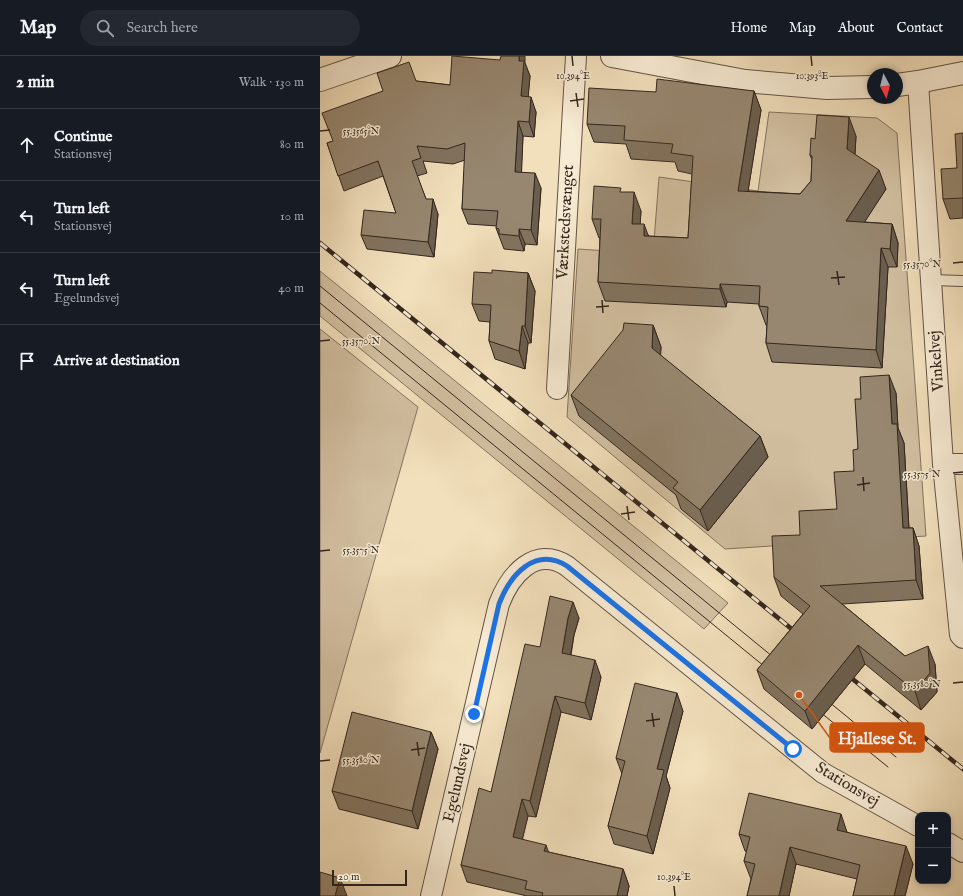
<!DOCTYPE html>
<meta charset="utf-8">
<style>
:root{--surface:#171b24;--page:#242831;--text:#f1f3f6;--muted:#9ea1a6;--line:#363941}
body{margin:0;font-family:"IM FELL English",serif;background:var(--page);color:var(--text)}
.controls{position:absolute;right:12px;bottom:12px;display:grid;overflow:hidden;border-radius:8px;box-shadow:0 2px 6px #0003}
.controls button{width:36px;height:36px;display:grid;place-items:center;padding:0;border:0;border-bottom:1px solid var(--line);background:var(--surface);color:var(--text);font:20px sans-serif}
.compass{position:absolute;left:547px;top:12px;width:36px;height:36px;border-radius:50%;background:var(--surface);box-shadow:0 2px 6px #0003;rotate:173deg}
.scale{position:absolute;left:12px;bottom:10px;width:75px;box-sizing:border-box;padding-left:4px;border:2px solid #34261d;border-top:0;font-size:11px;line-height:14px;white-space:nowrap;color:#34261d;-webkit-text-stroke:3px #f7ebd3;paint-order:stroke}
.stop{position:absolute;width:12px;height:12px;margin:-9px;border:3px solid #1a73e8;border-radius:50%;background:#fff}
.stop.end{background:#1a73e8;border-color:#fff;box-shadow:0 1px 4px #0008}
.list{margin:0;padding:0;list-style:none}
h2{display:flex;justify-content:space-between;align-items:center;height:52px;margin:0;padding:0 16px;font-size:17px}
h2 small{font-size:13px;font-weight:400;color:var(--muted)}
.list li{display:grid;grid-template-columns:26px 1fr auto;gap:12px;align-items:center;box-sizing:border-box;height:72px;padding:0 16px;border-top:1px solid var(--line)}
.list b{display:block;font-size:15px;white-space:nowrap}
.list p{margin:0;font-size:13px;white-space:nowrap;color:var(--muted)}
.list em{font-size:13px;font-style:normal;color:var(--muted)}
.icon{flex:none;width:22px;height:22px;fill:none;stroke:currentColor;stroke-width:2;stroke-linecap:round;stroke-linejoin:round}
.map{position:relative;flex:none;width:643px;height:840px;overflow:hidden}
header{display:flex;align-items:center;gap:24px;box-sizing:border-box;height:56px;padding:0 20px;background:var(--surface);border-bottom:1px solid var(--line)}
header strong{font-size:19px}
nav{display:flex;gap:22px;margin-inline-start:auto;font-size:14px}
.search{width:280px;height:36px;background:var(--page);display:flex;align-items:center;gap:10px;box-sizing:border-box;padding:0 14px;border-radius:22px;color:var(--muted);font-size:15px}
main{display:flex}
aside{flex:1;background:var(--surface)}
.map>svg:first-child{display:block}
.green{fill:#d2c0a1;stroke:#83735f}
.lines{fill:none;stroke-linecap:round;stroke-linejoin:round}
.service-casing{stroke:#645445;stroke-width:12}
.minor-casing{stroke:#645445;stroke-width:22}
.tertiary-casing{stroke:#645445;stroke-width:24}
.service{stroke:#f7ebd3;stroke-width:10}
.minor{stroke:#f7ebd3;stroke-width:20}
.tertiary{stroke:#f7ebd3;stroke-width:22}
.tram{stroke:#34261d;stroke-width:1}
.rail-casing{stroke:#34261d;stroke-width:4.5}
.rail{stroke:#f7ebd3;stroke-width:3;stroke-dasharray:9;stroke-linecap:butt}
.wall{fill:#827460;stroke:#34261d}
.shaded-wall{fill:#6a5e4e;stroke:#34261d}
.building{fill:#978770;stroke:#34261d}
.route{stroke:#1a73e8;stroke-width:5}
.ticks{fill:none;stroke:#34261d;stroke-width:1.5}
.labels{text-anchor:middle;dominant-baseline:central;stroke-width:3;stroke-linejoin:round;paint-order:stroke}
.street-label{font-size:16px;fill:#34261d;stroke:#f7ebd3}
.ticks-label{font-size:10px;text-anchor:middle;fill:#34261d;stroke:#f7ebd3;stroke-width:3;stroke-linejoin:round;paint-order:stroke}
.leader{fill:none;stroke:#d6540e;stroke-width:1.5}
.callout-dot{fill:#d6540e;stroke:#f7ebd3;stroke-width:1.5}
.callout{fill:#d6540e;stroke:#d6540e;stroke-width:1.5}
.callout-label{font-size:17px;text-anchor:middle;font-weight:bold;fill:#fff}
</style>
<header>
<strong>Map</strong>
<div class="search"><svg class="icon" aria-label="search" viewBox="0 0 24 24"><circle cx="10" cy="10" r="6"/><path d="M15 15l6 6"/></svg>Search here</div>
<nav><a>Home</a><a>Map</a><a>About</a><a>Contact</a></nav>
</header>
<main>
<aside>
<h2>2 min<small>Walk · 130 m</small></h2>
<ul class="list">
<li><svg class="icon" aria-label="ahead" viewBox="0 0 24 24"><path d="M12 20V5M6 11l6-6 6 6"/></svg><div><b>Continue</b><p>Stationsvej</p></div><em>80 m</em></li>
<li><svg class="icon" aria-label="left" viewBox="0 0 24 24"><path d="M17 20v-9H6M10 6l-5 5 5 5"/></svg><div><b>Turn left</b><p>Stationsvej</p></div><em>10 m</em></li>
<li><svg class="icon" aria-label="left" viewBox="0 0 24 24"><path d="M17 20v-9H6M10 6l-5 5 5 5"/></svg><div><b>Turn left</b><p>Egelundsvej</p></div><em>40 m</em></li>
<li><svg class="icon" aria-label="arrive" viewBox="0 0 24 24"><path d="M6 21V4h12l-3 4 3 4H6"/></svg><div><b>Arrive at destination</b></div></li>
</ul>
</aside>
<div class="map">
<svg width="643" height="840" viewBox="0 0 643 840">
<rect width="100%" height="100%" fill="#f2e0bc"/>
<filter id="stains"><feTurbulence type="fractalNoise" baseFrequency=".005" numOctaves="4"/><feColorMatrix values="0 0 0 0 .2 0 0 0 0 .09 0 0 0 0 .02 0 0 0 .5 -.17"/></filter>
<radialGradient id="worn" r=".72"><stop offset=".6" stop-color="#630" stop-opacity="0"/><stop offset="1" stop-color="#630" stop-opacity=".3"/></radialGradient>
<!-- green -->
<path class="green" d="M449,56L557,62L577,77L606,480L405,493L247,361L258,193L333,198L339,121L438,135Z
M0,215L408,547L384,573L0,260Z
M0,273L98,351L0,697Z"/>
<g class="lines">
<defs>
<path id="service" d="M611,224L643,225"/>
<path id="minor" d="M598,26L623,408L640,579L643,582
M237,333L256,0
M623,408H643
M628,787L643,796
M111,840L179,548C190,519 215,489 247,510L503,717L598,770"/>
<path id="tertiary" d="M292,0L425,25L507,32L553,31
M0,24L70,0
M577,29L598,26L643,17"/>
</defs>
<!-- service casing -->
<use href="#service" class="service-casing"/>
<!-- minor casing -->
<use href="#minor" class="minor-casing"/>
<!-- tertiary casing -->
<use href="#tertiary" class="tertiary-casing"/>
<!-- service -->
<use href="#service" class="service"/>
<!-- minor -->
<use href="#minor" class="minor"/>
<!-- tertiary -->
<use href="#tertiary" class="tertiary"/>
<!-- tram -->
<path class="tram" d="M0,230L458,605
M0,247L450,615
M503,641L576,701
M495,652L568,711"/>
<defs>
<path id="rail" d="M0,187L479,579
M524,616L643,713"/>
</defs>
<!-- rail casing -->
<use href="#rail" class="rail-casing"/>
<!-- rail -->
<use href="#rail" class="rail"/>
</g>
<!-- wall -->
<path class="wall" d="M205,7L210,20L208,40L216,56L214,81L203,80L201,116L221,132L217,189L205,188L204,195L184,193L176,172L177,170L148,168L142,153L145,104L133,108L103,105L107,117L97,120L106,143L118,158L114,201L47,193L41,179L76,157L63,120L24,135L7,87L13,85L63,35L96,25L130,29Z
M434,35L441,54L428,135L480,138L491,125L492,104L490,99L495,83L536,80L535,98L566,133L544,166L572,168L578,187L577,211H568L562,312L452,306L446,287L447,269H446L439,250V248L407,246L406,251L285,245L278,226L280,182H279L272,163L302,136L321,155L320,168L329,180L368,182L372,118L358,115L355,106L311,103L306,88L274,86L267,68L336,36Z
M643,77V162L630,163L623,143L637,112Z
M172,217H208L215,235L211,287H208L205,313L175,303L169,285L170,266L159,265L152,248Z
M333,269L341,291L340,299L440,380L448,401L388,475L361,453L356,439L259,360L251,339Z
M576,337L578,372L584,387L589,472H593L599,490L603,543L522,548L585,600L615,608L617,636L601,654L545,608L492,673L444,633L437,614L483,558L461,540L454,521L480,479L517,453L534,415L538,393L541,343Z
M259,562L254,579L251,599L281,621L271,664L241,656L216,761L208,760L202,783L228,796L303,813L309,830L307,840H207L147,826L141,809L171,736L220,591Z
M363,655L346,720L350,732L333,798L294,788L288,770L302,718L296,702Z
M111,676L118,693L98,773L19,753L12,735Z
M527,776L593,808L585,840H533L537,823L476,808L469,840H427L431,823L424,805L427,796L425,795L419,778Z"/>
<!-- shaded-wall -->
<path class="shaded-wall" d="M199,0H205V7L210,20L207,55L201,40L199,5Z
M434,35L441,54L425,154L418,135Z
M211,41L216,56L214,81L209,66Z
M529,61L536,80L534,112L527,93Z
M198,65L203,80L201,131L195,116Z
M559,114L566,133L533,184L526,165Z
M215,117L221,132L217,189L211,174Z
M314,136L321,155L319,187L312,168Z
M113,143L118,158L114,201L108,186Z
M324,168L331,187L324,180Z
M572,168L578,187L577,211L570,193Z
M199,173L205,188L204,195L199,180Z
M561,192L568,211L562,312L556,294Z
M208,217L215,235L211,287L205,270Z
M400,228L407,246L406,251L400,233Z
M333,269L341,291L340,314L332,292Z
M202,270L208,287L205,313L199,295Z
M569,319L576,337L578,372L584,387L590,491L583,472L572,368Z
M440,380L448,401L388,475L380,454Z
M593,472L599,490L603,543L596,524Z
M253,546L259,562L254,579L248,613L242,597L248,562Z
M538,589L545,608L492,673L485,655Z
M608,590L615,608L617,636L601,654L595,635Z
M275,604L281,621L271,664L265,647Z
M357,637L363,655L346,720L350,732L333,798L327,780L337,713Z
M235,640L241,656L216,761L210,745Z
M111,676L118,693L98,773L92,755Z
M202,743L208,760L199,798L193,781Z
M521,758L527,776L523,791L517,774Z
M226,789L232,806L224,795Z
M586,790L593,808L585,840H574Z
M470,791L476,808L469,840H459Z
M303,813L309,830L307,840H297Z
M20,822L27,840H15Z"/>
<!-- building -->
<path class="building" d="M132,0L180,4L181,0H199V5H204L201,40L211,41L209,66L198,65L195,116L215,117L211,174L199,173V180L179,178V173L176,172L178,155L142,153L145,87L127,93L97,90L101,102L92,105L106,143H113L108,186L41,179L44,154L76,157L58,105L18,120L7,87L13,85L2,57L63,35L57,17L89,6L96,25L130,29Z
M337,23L434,35L418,135L480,138L491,125L492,100L490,99L491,82L495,83L497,59L529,61L527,93L559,114L526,165L572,168L570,193L561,192L556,294L446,287L448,251L439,250L440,230L400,228V233L278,226L281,163H272L274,130L301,132L300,136H314L312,168H324V180L368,182L373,100L351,97L353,88L304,84L305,70L267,68L269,32L336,36Z
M643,77V142L623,143L621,113L637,112L635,78Z
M172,214L208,217L205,270H202L199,295L169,285L171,249L152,248L154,216L172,217Z
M304,267L333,269L332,292L440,380L380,454L353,432L358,426L251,339L303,274Z
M569,319L572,368H577L583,472H593L596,524L500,530L585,600L608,590L610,617L595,635L538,589L485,655L437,614L490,550L454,521L452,480L480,479L479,455L517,453L514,416L534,415L533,394L538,393L535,343H541L540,321Z
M230,540L253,546L248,562L242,597L275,604L265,647L235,640L210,745L202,743L193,781L226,789L224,795L303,813L297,840H222L223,837L205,833L207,825L141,809L159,732L171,736L205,588L220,591Z
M315,627L357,637L337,713L344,714L327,780L288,770L305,705L296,702Z
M32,656L111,676L92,755L12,735Z
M429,737L521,758L517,774L586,790L574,840H533L540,809L470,791L459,840H427L435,808L424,805L430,781L419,778Z
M0,816L20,822L15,840H0Z"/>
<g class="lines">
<!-- route -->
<path class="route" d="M154,658L179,548C190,519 215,490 247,510L473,693"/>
</g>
<!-- ticks -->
<path class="ticks" d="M252,0L253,10M491,0L492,10M256,37L258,51M250,45L264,43M0,75L10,74M633,207L643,206M517,215L519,229M511,222L525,221M282,244L283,257M276,251L289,250M0,285L10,284M633,417L643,416M543,421L544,435M537,429L550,427M307,450L309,464M301,458L315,456M0,495L10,494M633,627L643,626M332,657L334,671M326,665L340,663M97,686L99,700M91,694L105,692M0,705L10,704M354,830L355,840"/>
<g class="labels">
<!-- street labels -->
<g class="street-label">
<text transform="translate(246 166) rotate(-87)">Værkstedsvænget</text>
<text transform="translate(617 305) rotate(-94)">Vinkelvej</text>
<text transform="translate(138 727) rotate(-77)">Egelundsvej</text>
<text transform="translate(527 729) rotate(31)">Stationsvej</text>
</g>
</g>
<g class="ticks-label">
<text x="253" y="23">10.394°E</text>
<text x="492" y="23">10.393°E</text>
<text x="41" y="78">55.3565°N</text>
<text x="602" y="211">55.3570°N</text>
<text x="41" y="288">55.3570°N</text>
<text x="602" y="421">55.3575°N</text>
<text x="41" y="497">55.3575°N</text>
<text x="602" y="631">55.3580°N</text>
<text x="41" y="707">55.3580°N</text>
<text x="354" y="824">10.394°E</text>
</g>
<!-- callouts -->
<path class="leader" d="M479 639L510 682"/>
<circle class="callout-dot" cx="479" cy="639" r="4"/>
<rect class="callout" x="510" y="667" width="94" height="29" rx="4"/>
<g class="callout-label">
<text x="557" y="688">Hjallese St.</text>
</g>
<rect width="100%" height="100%" filter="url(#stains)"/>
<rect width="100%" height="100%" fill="url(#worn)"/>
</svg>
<div class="controls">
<button>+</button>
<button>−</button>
</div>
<svg class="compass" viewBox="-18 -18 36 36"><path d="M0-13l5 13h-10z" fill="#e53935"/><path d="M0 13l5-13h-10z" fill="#9ea1a6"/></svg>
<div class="scale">20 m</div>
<div class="stop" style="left:473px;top:693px"></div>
<div class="stop end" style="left:154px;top:658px"></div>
</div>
</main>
